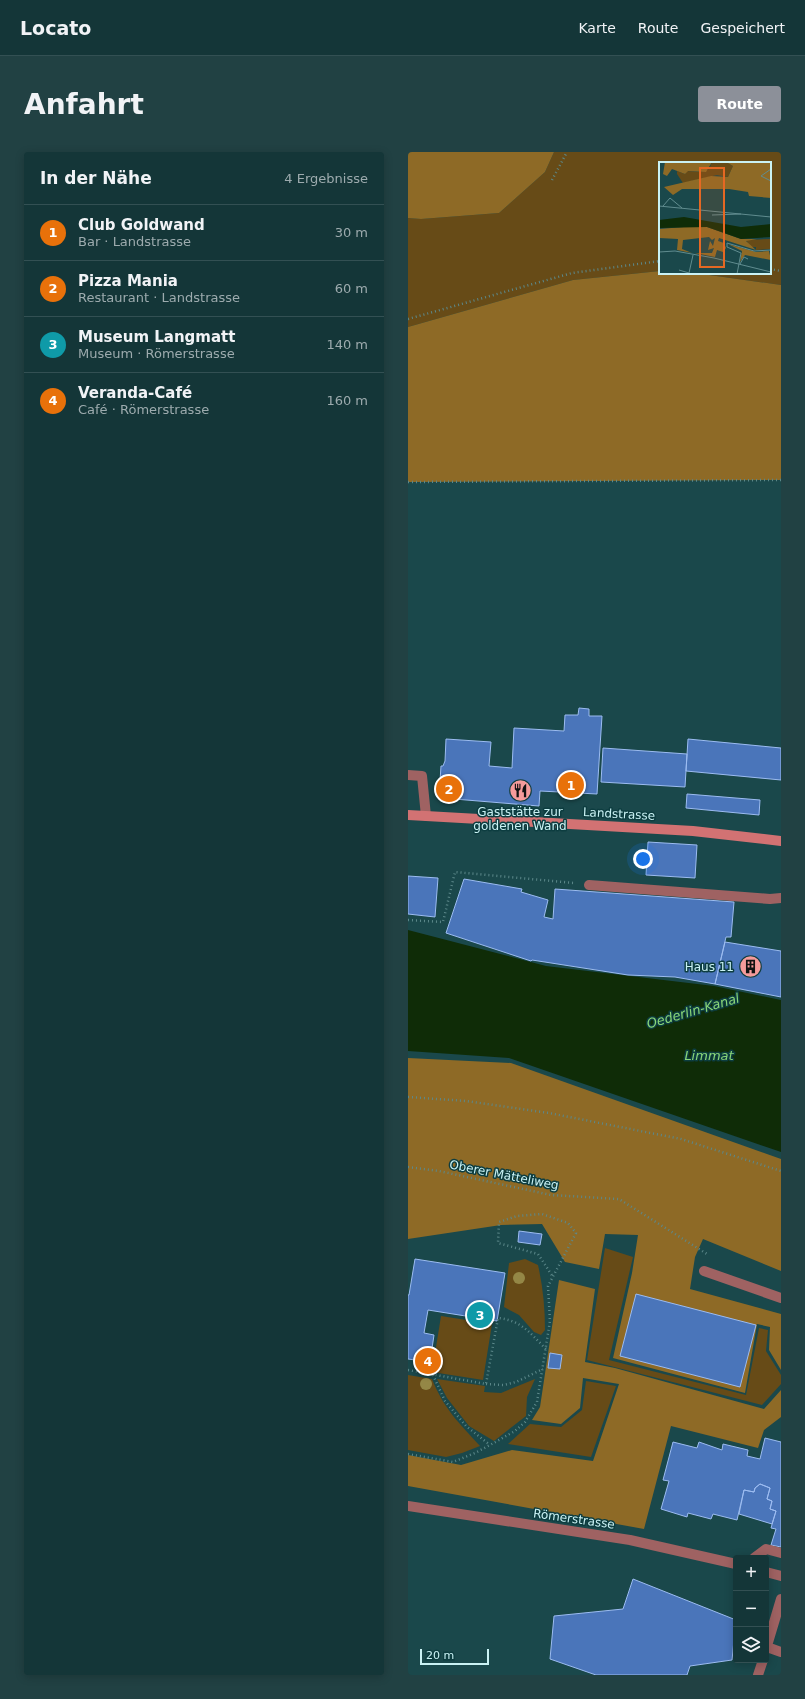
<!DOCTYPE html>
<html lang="de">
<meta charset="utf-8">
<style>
:root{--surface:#143638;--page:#214143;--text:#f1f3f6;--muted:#9dabae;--line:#335053;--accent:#8c9099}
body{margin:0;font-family:"DejaVu Sans",sans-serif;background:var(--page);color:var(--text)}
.controls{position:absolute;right:12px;bottom:12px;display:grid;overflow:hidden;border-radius:4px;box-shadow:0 2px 10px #0003}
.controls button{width:36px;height:36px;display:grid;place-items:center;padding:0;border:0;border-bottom:1px solid var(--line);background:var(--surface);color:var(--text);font:20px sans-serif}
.scale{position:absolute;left:12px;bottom:10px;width:69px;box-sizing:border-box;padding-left:4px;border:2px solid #caf2f4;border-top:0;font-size:11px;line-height:14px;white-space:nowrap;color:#caf2f4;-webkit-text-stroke:3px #0d3d40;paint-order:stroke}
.you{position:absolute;left:235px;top:707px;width:14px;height:14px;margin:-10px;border:3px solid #fff;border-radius:50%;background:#1a73e8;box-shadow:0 0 0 6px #1a73e833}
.badge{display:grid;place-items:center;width:26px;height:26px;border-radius:50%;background:var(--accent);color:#fff;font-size:13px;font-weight:700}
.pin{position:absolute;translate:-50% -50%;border:2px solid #fff;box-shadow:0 1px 4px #0006}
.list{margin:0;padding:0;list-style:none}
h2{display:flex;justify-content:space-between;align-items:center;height:52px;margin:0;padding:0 16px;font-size:17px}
h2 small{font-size:13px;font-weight:400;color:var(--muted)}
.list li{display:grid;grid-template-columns:26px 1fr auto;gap:12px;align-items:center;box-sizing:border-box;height:56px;padding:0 16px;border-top:1px solid var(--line)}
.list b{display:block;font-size:15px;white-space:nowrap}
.list p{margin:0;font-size:13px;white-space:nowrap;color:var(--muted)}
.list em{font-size:13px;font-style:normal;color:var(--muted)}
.icon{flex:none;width:22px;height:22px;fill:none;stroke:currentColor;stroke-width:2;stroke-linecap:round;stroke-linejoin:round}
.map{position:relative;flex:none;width:373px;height:1523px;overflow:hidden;border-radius:4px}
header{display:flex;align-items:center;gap:24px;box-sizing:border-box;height:56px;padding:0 20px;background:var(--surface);border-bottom:1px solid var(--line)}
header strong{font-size:19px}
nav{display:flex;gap:22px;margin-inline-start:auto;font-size:14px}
.intro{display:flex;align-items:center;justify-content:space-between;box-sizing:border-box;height:96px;padding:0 24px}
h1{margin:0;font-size:28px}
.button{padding:10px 18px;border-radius:4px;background:var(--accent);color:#fff;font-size:14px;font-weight:700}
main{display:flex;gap:24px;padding:0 24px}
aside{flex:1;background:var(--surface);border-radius:4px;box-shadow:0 2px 10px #0003}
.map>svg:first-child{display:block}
.green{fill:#674b17}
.forest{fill:#8e6a26}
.water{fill:#0f2c07}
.building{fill:#4a75ba;stroke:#9cbcf1}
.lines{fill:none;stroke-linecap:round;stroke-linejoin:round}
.path{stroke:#5c888a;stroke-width:2.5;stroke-dasharray:1 3;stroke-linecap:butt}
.service{stroke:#9f6262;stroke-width:10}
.minor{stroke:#9f6262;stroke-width:10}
.secondary{stroke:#d27273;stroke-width:10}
.tree{fill:#948746}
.labels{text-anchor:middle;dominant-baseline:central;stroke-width:3;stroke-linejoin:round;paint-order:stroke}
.poi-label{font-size:12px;fill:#caf2f4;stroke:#0d3d40}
.street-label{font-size:12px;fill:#caf2f4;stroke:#0d3d40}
.water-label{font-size:13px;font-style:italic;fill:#89d577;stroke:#0d3d40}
.inset-road{fill:none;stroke:#608c8f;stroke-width:1}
.view{fill:#e56823;fill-opacity:0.15;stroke:#e56823;stroke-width:2}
.inset-edge{fill:none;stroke:#caf2f4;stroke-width:2}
</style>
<header>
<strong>Locato</strong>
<nav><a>Karte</a><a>Route</a><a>Gespeichert</a></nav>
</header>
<div class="intro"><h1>Anfahrt</h1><a class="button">Route</a></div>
<main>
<aside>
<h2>In der Nähe<small>4 Ergebnisse</small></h2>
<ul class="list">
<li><span class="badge" style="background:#e8710a">1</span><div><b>Club Goldwand</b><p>Bar · Landstrasse</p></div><em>30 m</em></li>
<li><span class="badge" style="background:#e8710a">2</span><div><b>Pizza Mania</b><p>Restaurant · Landstrasse</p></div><em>60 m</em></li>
<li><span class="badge" style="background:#0f9aa8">3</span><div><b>Museum Langmatt</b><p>Museum · Römerstrasse</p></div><em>140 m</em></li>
<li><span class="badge" style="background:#e8710a">4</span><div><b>Veranda-Café</b><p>Café · Römerstrasse</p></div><em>160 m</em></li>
</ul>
</aside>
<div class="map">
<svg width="373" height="1523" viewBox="0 0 373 1523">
<rect width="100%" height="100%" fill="#1a484b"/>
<!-- green -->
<path class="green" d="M146,0H373V133L287,121H362V11H252V119L165,128L0,175V66L13,67L91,61L137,20Z
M197,1096L225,1105L201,1208L338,1243L351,1176L360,1178L358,1199L373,1223V1232L354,1253L179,1208Z
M117,1107L130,1113C135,1135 137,1156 137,1178L133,1183L126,1180L111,1163L96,1155L101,1111Z
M33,1164L84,1172L75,1228L24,1220Z
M0,1223L24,1227C36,1257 51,1271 72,1294L54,1301L38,1305L0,1298Z
M29,1227L77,1234L76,1240L93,1241L127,1227L119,1245L118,1264L86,1289L61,1274L39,1246Z
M178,1229L208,1234L183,1305L100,1292L122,1272L153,1275L174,1258Z"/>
<!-- forest -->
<path class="forest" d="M0,0H146L137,20L91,61L13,67L0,66Z
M252,119V121H287L373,133V328L0,330V175L165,128Z
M0,906L103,911L373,1007V1119L295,1087L287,1105L282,1137L373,1162V1218L361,1198L362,1175L349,1172L337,1241L205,1206L224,1121L230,1083L197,1082L191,1117L157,1110L134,1072L93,1073L0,1087Z
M151,1128L187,1137L177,1210L207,1216L356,1257L373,1238V1265L356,1278L350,1296L263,1274L236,1377L0,1334V1303L53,1313L104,1298L185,1309L211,1232L175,1226L172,1256L153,1272L124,1268L132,1255Z"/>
<!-- water -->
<path class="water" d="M0,778L138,814L306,834L373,848V1000L101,906L0,899Z"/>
<!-- building -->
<path class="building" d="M171,556L181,557V564H194L189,642L132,639L131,654L34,646L35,629H32L33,614H35L37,609L38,587L83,590L81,614L104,616L106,576L156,579L157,563H170Z
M280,587L373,596V628L278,619Z
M195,596L279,602L277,635L193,630Z
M279,642L352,648L351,663L278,656Z
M240,690L289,693L287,726L238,723Z
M0,724L30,726L27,765L0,762Z
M56,727L114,737L113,740L140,748L136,765L145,767L147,737L326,750L323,785H318L307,832L267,825L220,823L124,808L123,809L38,781Z
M317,790L373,799V845L307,832Z
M111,1079L134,1082L132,1093L110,1090Z
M7,1107L97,1121L89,1169L20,1158L16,1181L26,1183L22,1210L0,1207V1143H1Z
M228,1142L348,1173L332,1235L212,1204Z
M142,1201L154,1203L152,1217L140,1216Z
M357,1286L373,1290V1395L363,1393L368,1377L363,1376L368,1359L362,1357L364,1349L359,1347L362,1336L352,1332L347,1336L346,1340L336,1338L329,1368L305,1362L303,1367L280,1361L279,1365L253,1357L261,1329L255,1328L265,1290L289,1296L291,1290L314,1298L315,1292L340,1298L339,1304L352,1307Z
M352,1332L362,1336L359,1347L364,1349L362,1357L368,1359L364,1372L331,1362L336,1338L346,1340L347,1336Z
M225,1427L328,1468L324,1508L282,1514L279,1523H188L142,1507L146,1464L215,1457Z"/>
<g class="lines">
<!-- path -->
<path class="path" d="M144,28L159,0
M362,117L373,119
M0,167L164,121L252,109
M0,330L373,328
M0,768L35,770L47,720L166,731
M0,945L58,949L141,961L273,987L373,1019
M0,1015L31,1019L143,1043L211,1047L299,1102
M0,1218L78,1232L90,1166C113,1168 123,1182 138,1197
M18,1221L19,1211
M25,1223L37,1249L58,1274L82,1293
M78,1232L96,1233L108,1230L135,1217
M0,1302L45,1310L67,1301L82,1293L107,1279L117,1270L129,1250L142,1169L140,1134L168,1081L160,1071L134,1062L109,1064L91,1070L90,1091L130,1102L145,1125"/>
<!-- service -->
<path class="service" d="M0,623L14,624L18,664
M181,733L362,747L373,746
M296,1119L373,1146
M346,1406L358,1397L373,1401
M359,1495L373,1500
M358,1497L373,1447
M350,1523L355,1508"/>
<!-- minor -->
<path class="minor" d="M0,1354L222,1388L328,1412
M358,1420L373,1424"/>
<!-- secondary -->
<path class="secondary" d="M0,663L285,679L373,689"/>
</g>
<!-- trees -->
<g class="tree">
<circle cx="111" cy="1126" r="6"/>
<circle cx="18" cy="1232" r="6"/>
</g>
<!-- icons -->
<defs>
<symbol id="restaurant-disc" viewBox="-11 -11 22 22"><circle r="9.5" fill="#f59b9b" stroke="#0d3d40"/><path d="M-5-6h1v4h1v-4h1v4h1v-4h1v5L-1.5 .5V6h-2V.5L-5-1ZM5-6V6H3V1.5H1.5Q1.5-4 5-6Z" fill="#111"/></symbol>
<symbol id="building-disc" viewBox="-11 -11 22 22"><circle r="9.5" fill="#f59b9b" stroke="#0d3d40"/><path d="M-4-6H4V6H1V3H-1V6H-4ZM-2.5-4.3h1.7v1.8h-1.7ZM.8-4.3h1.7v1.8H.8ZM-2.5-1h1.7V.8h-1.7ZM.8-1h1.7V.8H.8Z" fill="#111"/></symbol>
</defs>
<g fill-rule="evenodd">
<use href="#restaurant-disc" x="100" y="626" width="25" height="25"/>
<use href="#building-disc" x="330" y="802" width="25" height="25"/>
</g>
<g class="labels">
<!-- poi labels -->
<g class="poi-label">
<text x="112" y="660">Gaststätte zur<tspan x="112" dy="14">goldenen Wand</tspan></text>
<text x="326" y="815" text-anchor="end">Haus 11</text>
</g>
<!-- street labels -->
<g class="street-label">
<text transform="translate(211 662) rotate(3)">Landstrasse</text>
<text transform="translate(96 1023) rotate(11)">Oberer Mätteliweg</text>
<text transform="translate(166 1367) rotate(8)">Römerstrasse</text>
</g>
<!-- water labels -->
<g class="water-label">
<text transform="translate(285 859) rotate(-16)">Oederlin-Kanal</text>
<text x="301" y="903">Limmat</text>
</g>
</g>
<!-- overview -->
<g transform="translate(251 10)">
<rect width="112" height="112" fill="#1a484b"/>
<path d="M53,0H67L74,4L69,15L58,13L24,21L18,12V9L26,12L28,9L42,10L50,7ZM112,77V87L97,88V85H92L87,78Z" fill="#674b17"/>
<path d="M6,0H53L47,10L29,9L26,12L13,7L8,14L4,12ZM67,0H112V36L90,34L89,30L70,27H23L14,33L5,25L52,14L69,15L74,4ZM37,64L48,65L82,77H98L87,79L97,88L60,76L59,79L65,81L67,86L64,90L58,88L56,95L36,91H53L55,86L49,88L51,79L54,84L56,76L53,78L50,75L24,78L23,87L33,91L18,88L19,77L0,76V67ZM69,82L97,90L110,89L112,98L86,93L81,100L83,89Z" fill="#8e6a26"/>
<path d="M25,55L82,65L112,62V75L82,77L48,65L0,66V58Z" fill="#0f2c07"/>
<path class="inset-road" d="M112,7L102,14L112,19M0,44L112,55M4,44L11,36L23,46M53,53L82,52M0,90L16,89L55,96L112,110M81,102L85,95L89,97M20,108L30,111L34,93M78,112L82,91L68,85V81L95,89L112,88"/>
<path class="view" d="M41,6H65V105H41Z"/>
<rect width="112" height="112" class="inset-edge"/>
</g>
</svg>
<div class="controls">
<button>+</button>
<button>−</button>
<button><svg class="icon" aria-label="layers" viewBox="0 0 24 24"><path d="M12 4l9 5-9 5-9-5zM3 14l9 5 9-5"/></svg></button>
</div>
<div class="scale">20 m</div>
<div class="you"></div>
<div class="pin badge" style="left:163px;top:633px;background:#e8710a">1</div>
<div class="pin badge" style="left:41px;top:637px;background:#e8710a">2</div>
<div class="pin badge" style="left:72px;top:1163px;background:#0f9aa8">3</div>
<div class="pin badge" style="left:20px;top:1209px;background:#e8710a">4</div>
</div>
</main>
